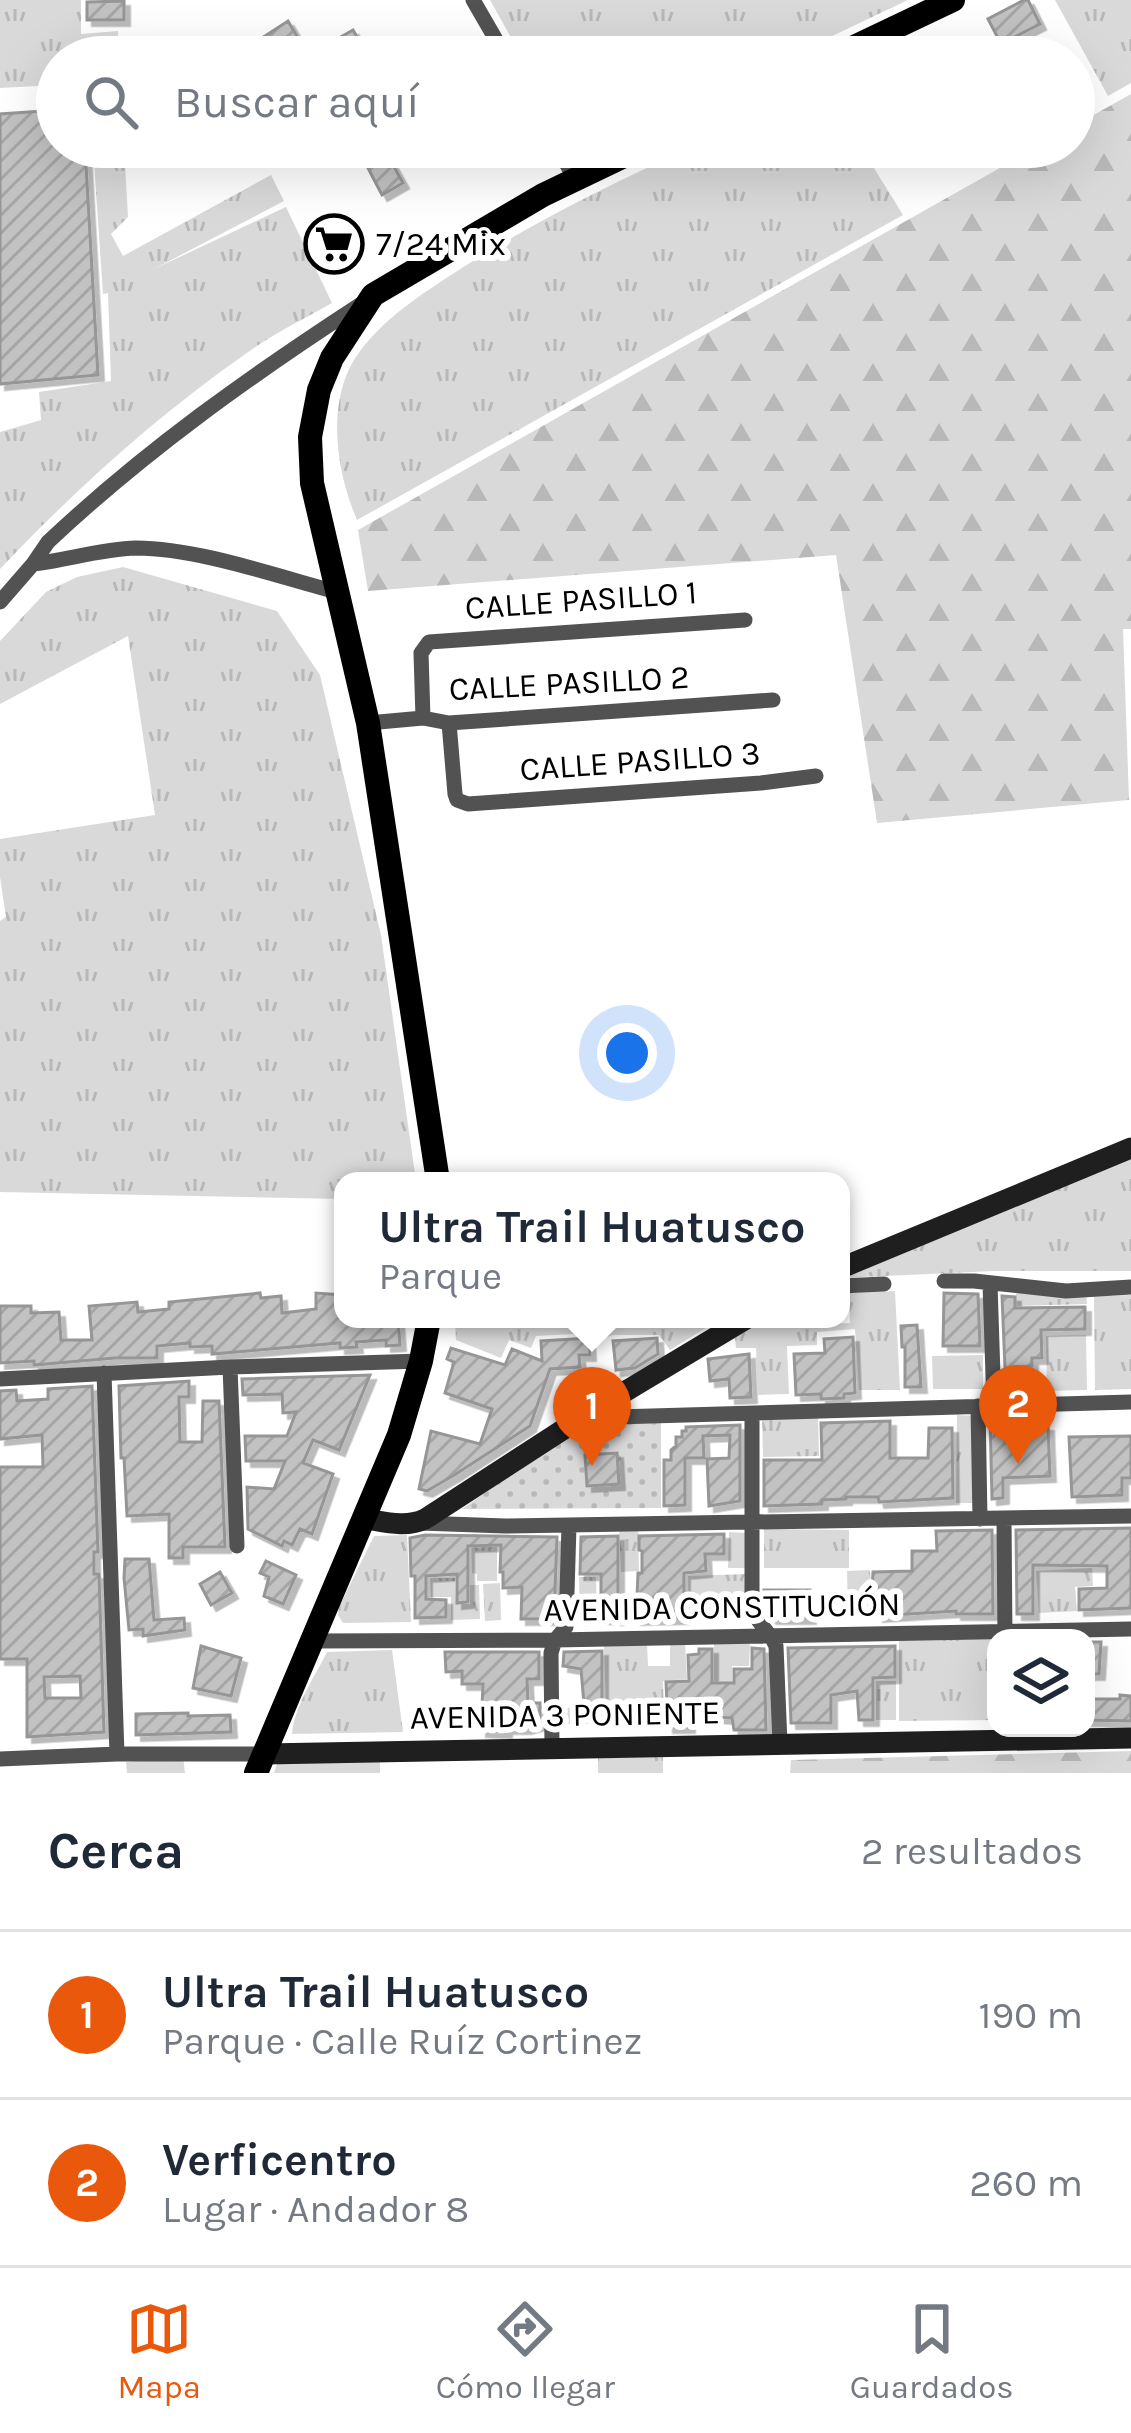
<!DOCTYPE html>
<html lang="es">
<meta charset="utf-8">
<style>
:root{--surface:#fff;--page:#f6f6f7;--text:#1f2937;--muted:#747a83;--line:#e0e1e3;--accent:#ea580c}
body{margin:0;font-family:Karla,sans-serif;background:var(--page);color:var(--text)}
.controls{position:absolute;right:36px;bottom:36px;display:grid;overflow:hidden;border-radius:24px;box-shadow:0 12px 48px #0002}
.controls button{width:108px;height:108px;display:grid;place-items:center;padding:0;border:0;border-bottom:3px solid var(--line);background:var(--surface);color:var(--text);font:60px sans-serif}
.you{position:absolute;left:627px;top:1053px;width:42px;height:42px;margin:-30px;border:9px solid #fff;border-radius:50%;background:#1a73e8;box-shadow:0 0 0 18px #1a73e833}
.badge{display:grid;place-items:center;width:78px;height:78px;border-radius:50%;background:var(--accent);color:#fff;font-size:39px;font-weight:700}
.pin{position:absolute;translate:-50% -99px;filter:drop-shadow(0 3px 6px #0008)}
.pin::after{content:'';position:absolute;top:63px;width:42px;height:36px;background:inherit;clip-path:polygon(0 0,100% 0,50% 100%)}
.popup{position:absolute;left:334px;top:1172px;width:516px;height:156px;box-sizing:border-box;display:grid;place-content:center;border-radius:24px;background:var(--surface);filter:drop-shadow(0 3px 9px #0005);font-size:39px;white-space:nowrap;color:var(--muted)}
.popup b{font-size:45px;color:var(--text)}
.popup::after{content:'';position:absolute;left:50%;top:100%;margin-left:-24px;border:24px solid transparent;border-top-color:var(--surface)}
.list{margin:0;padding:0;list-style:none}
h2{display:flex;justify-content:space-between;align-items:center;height:156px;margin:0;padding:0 48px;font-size:51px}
h2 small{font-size:39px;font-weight:400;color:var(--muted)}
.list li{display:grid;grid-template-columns:78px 1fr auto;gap:36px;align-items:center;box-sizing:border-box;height:168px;padding:0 48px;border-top:3px solid var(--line)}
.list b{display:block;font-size:45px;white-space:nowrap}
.list p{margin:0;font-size:39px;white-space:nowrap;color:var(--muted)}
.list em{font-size:39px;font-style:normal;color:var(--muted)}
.icon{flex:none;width:66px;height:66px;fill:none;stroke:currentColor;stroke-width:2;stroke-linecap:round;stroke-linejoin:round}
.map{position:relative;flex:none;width:1131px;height:1773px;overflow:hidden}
.search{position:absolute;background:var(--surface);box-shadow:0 12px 48px #0002;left:36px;right:36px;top:36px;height:132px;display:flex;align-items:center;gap:30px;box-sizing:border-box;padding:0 42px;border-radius:66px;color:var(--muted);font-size:45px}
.sheet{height:492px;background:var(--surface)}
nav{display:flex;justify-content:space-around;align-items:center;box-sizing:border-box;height:168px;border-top:3px solid var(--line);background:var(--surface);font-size:33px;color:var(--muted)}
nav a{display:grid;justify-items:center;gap:6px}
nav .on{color:var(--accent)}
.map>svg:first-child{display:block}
.grass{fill:url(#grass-tufts)}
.forest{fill:url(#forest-firs)}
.park{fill:url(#park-dots)}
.building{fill:url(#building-hatch);stroke:#969696;stroke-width:3;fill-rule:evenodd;filter:url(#shadow)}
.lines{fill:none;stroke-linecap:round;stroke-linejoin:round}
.street{stroke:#525252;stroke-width:15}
.secondary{stroke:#1f1f1f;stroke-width:21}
.primary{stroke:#000;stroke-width:24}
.labels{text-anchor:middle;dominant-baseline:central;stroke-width:12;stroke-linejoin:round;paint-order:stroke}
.poi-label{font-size:33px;fill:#000;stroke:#fff;text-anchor:start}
.street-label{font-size:33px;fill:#000;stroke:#fff}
</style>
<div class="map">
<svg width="1131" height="1773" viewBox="0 0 1131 1773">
<defs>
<pattern id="grass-tufts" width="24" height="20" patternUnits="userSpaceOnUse" patternTransform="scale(3)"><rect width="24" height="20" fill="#d9d9d9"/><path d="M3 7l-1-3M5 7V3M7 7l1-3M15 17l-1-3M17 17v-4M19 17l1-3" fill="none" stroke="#b8b8b8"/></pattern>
<pattern id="forest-firs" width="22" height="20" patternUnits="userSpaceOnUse" patternTransform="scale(3)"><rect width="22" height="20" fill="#d9d9d9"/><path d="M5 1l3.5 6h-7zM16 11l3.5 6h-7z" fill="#b8b8b8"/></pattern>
<pattern id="park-dots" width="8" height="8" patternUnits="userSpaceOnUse" patternTransform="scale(3)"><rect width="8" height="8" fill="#d9d9d9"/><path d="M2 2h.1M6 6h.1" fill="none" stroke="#b8b8b8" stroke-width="1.8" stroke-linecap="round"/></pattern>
<pattern id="building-hatch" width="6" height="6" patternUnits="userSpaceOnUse" patternTransform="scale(3)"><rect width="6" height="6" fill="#c2c2c2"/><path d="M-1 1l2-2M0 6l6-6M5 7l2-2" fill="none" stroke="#a5a5a5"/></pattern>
<filter id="shadow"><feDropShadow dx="5.5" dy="5.5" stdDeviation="0" flood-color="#0004"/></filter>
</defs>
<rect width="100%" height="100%" fill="#fff"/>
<!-- grass -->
<path class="grass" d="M0,0H81V34L118,31L119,57H57V85L0,88Z
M490,0H908L788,57H522Z
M1055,0H1131V83L1108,96Z
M93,147H124L128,217L111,234L123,256L271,175L284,201L154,269L286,207L332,303C302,320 271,335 244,355C154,418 75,490 0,569V432L41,420L39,392L111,381L108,293L103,294Z
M692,147H861L903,215L357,520C337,474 326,406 354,360C381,318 424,293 465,266C538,220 613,183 692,147Z
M123,567L277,611L320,675L381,935L416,1181H343V1199L0,1192V921L6,917L0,877V839L155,815L128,636L0,704V641L46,592L77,577Z
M1131,1158V1271H994L841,1278Z
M895,1291L900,1390H859L855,1329L817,1332V1345L787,1346L789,1394L758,1395L756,1348H736L735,1338L765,1319H827L828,1324L850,1323L849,1293Z
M1017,1291L1086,1293L1087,1304L1013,1306Z
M1131,1295V1389L1095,1390L1094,1296Z
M455,1319H720L670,1350L659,1335H613L599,1340L593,1333L536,1336L531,1348L509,1340L501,1358L456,1340Z
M1086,1335L1087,1390L1047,1391L1046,1336Z
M983,1355V1389H933L932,1356Z
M957,1415L975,1416L974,1503H956Z
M818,1416L819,1456L763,1457L762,1418Z
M638,1529L639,1571L621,1572L619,1530Z
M764,1529L849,1530V1568H764Z
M729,1532L746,1533L745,1568H728Z
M471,1534H478V1541H483L484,1547H497V1581H477V1574L472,1573Z
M407,1535L411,1622L343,1623L338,1615L339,1607L374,1536Z
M1092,1568L1093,1586L1075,1587L1077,1611L1039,1613L1036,1571Z
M870,1570L871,1593L876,1594V1617L848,1618L847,1571Z
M747,1574L748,1616L689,1618L688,1576Z
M579,1577H596L597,1620H580Z
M430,1578H455L456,1604H470V1585H479L480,1619L451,1620V1597H431Z
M500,1583L501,1620L485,1621L483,1584Z
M996,1638V1720L899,1721V1639Z
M670,1642H685L687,1679L663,1681L664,1721L567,1724V1708L606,1706L604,1646L647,1644L648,1666H670Z
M714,1642H750L749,1666H732V1682H714Z
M392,1650L403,1732L292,1734C294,1707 314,1678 327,1652Z
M876,1681H896V1720H876Z
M663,1751V1773H598V1753Z
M183,1756L185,1773H127L126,1762Z
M278,1761L380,1762V1773H274Z"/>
<!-- forest -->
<path class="forest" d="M1131,94V629H1123L1129,800L877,823L836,555L368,591L358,530L1037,147H1074V126Z
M1131,1751V1773H790L791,1760Z"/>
<!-- park -->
<path class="park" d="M661,1423V1508L462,1509L583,1424Z"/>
<!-- building -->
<path class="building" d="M1024,0H1028L1040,24L1001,44L988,19Z
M124,1V20H87V2Z
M288,21L298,38L273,54L262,38Z
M353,30L361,44L370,57H337L330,43Z
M57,110V147H85L98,375L0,384V114Z
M357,147H383L403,183L382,195Z
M337,226L351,251L331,262L316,238Z
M260,1293L261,1298L281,1296L282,1313L316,1309V1293L343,1295V1319H398L400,1345L386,1346V1340L356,1342L357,1347L340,1348V1343L212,1354V1346L190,1347V1343L157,1346V1358H115L34,1365V1361L0,1363V1306H31V1313L59,1312L61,1340H92L89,1306L137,1302L138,1312L169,1309V1302Z
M944,1293L978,1294L980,1346H943Z
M1002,1296L1015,1297V1308L1085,1307V1329L1041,1330L1042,1358H1032V1366L1005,1368Z
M917,1325L921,1387H905V1347H902L901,1326Z
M853,1337L855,1393L844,1394V1398L821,1399V1394L796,1395L794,1354L825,1353L824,1339Z
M589,1338L590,1355H579L580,1367L550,1369L530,1426L456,1474L427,1491L419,1489L431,1431L480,1444L492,1409L445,1393L454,1362L447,1359L451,1348L505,1365L512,1349L542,1361L541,1341Z
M657,1338L658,1354L635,1368L616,1370L613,1341Z
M749,1354L751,1397L730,1398L729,1379L710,1381L708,1359Z
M370,1375L339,1450L313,1440L303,1463L333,1474L312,1534L300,1529L292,1545L284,1541L282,1546L248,1529L247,1487L274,1489L285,1461H246L245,1436H287L296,1412L283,1413L282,1394L243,1395L242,1379Z
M189,1381V1397H179L180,1442H202L203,1401H219L225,1547H183V1558H169V1514L127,1516L124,1458H121L119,1386Z
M92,1386L98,1552H94V1574H99L104,1732L27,1737V1659H0V1467H43L42,1435L0,1439V1391L16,1390L17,1401L48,1399V1389ZM80,1676L81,1698H45L44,1677Z
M1029,1417L1030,1426H1048L1050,1476L1003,1478V1498L992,1499L990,1418Z
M890,1421V1458H928L929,1428H952L953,1498L879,1502L878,1497H846V1499L822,1500V1504L764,1506V1460H822L821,1423Z
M740,1425V1501L709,1506L707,1459L729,1458L730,1435L703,1436L704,1458H685V1505L664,1506V1460H671V1450L676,1446V1437H682V1431H686V1427Z
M1131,1436V1478H1122V1495L1072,1497L1069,1437Z
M617,1453L619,1484L587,1486L585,1455Z
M1131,1528V1608L1079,1610V1589L1107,1588V1566L1033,1565V1614H1017L1016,1530Z
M992,1530L993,1614H956V1611L878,1616V1592H872L873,1572L912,1571V1551H937L936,1531Z
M724,1534V1554H705L706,1571L684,1573V1618L636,1619L638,1573H642V1551L639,1550V1536Z
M425,1535L557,1537L554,1619H521L522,1587L503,1588V1572H500L501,1545L468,1546V1602L457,1603V1574L426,1576V1599L446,1600V1617L415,1618V1576H411L410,1538Z
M618,1536V1619L601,1618V1574H580L581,1537Z
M125,1559H149L154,1620L184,1618L185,1630L143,1636V1629L129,1630L124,1578Z
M266,1561L296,1575L283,1604L264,1596L269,1577L260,1573Z
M220,1572L232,1593L211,1605L200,1584Z
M764,1590H810V1618H771L765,1607Z
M1086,1642H1101L1099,1674H1086Z
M201,1646L241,1658L231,1696L193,1688Z
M895,1646V1677L873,1678V1720H859L857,1691L831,1695V1723H791L788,1648Z
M752,1648L764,1649L766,1730H734L732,1718L689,1716V1727H668L666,1682L689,1681L688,1655L699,1654V1649H712V1683H734V1669H752Z
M602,1651V1704H584L581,1669L563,1666L564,1652Z
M445,1652H539V1679H527L528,1703H540V1724L526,1728H506V1732L481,1731L483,1684H462V1671L446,1672Z
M1120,1695L1131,1696V1721L1086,1720V1699H1120Z
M188,1713V1716L230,1715L231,1732L136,1735V1714Z"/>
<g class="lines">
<!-- street -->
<path class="street" d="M473,0L506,57
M557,147L575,179
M33,564C67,560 101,549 136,548C198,548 279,577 340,593
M0,602L33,564L48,542C146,450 249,377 361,304
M423,718L421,653L429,642L745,620
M368,723L423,718L449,723L773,700
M449,723L455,794L457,800L468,804L761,783L816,776
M944,1281H974L1066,1291L1131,1287
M990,1284L994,1406
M841,1286L884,1284
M230,1367L237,1546
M104,1373L117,1754
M0,1379L230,1367L421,1361
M978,1406L980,1519
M752,1414V1604C756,1625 768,1628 776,1646L780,1744
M582,1418L1131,1402
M1004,1518L1005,1638
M420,1523L505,1526L1131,1516
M314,1641L555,1640L1131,1629
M552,1748L551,1653L555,1640L566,1627L569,1525
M0,1759L117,1754H265"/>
<!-- secondary -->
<path class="secondary" d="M841,1268L1131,1148
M366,1519C385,1522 406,1528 425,1519L581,1418L746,1319
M265,1754L1131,1738"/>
<!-- primary -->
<path class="primary" d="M833,57L953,0
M438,1181L368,723L312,483L310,437L319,390L332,358L373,295L543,195L643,147
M256,1773L399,1435L421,1361L429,1319"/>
</g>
<!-- icons -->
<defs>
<symbol id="supermarket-ring" viewBox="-11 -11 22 22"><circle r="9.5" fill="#fff" stroke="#000" stroke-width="1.5"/><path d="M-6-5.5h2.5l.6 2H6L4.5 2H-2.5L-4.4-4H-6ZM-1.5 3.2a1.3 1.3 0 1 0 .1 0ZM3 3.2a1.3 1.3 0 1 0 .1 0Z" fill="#000"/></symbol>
</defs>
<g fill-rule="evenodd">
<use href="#supermarket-ring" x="301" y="211" width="66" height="66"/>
</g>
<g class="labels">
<!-- poi labels -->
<g class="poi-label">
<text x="376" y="244">7/24 Mix</text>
</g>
<!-- street labels -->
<g class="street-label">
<text transform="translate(581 600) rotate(-4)">CALLE PASILLO 1</text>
<text transform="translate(569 683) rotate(-3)">CALLE PASILLO 2</text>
<text transform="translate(640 761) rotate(-4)">CALLE PASILLO 3</text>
<text transform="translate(722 1607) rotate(-1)">AVENIDA CONSTITUCIÓN</text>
<text transform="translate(565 1715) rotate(-1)">AVENIDA 3 PONIENTE</text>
</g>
</g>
</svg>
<div class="controls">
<button><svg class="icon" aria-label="layers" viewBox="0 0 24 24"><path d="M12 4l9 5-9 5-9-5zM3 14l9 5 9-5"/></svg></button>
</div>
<div class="you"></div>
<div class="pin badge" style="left:592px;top:1466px">1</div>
<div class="popup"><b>Ultra Trail Huatusco</b>Parque</div>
<div class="pin badge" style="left:1018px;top:1464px">2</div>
<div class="search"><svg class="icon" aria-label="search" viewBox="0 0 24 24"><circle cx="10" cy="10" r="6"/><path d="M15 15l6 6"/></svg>Buscar aquí</div>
</div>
<section class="sheet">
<h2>Cerca<small>2 resultados</small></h2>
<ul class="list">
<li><span class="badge">1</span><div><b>Ultra Trail Huatusco</b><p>Parque · Calle Ruíz Cortinez</p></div><em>190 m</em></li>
<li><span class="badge">2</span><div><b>Verficentro</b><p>Lugar · Andador 8</p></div><em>260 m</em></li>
</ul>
</section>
<nav>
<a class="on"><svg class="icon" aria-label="map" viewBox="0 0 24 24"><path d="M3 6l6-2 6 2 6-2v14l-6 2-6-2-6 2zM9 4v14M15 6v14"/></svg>Mapa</a>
<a><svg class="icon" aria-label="directions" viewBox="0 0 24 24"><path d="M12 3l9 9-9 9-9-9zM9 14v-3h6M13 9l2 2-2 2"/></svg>Cómo llegar</a>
<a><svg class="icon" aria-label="saved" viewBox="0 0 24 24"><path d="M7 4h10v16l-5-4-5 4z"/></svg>Guardados</a>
</nav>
